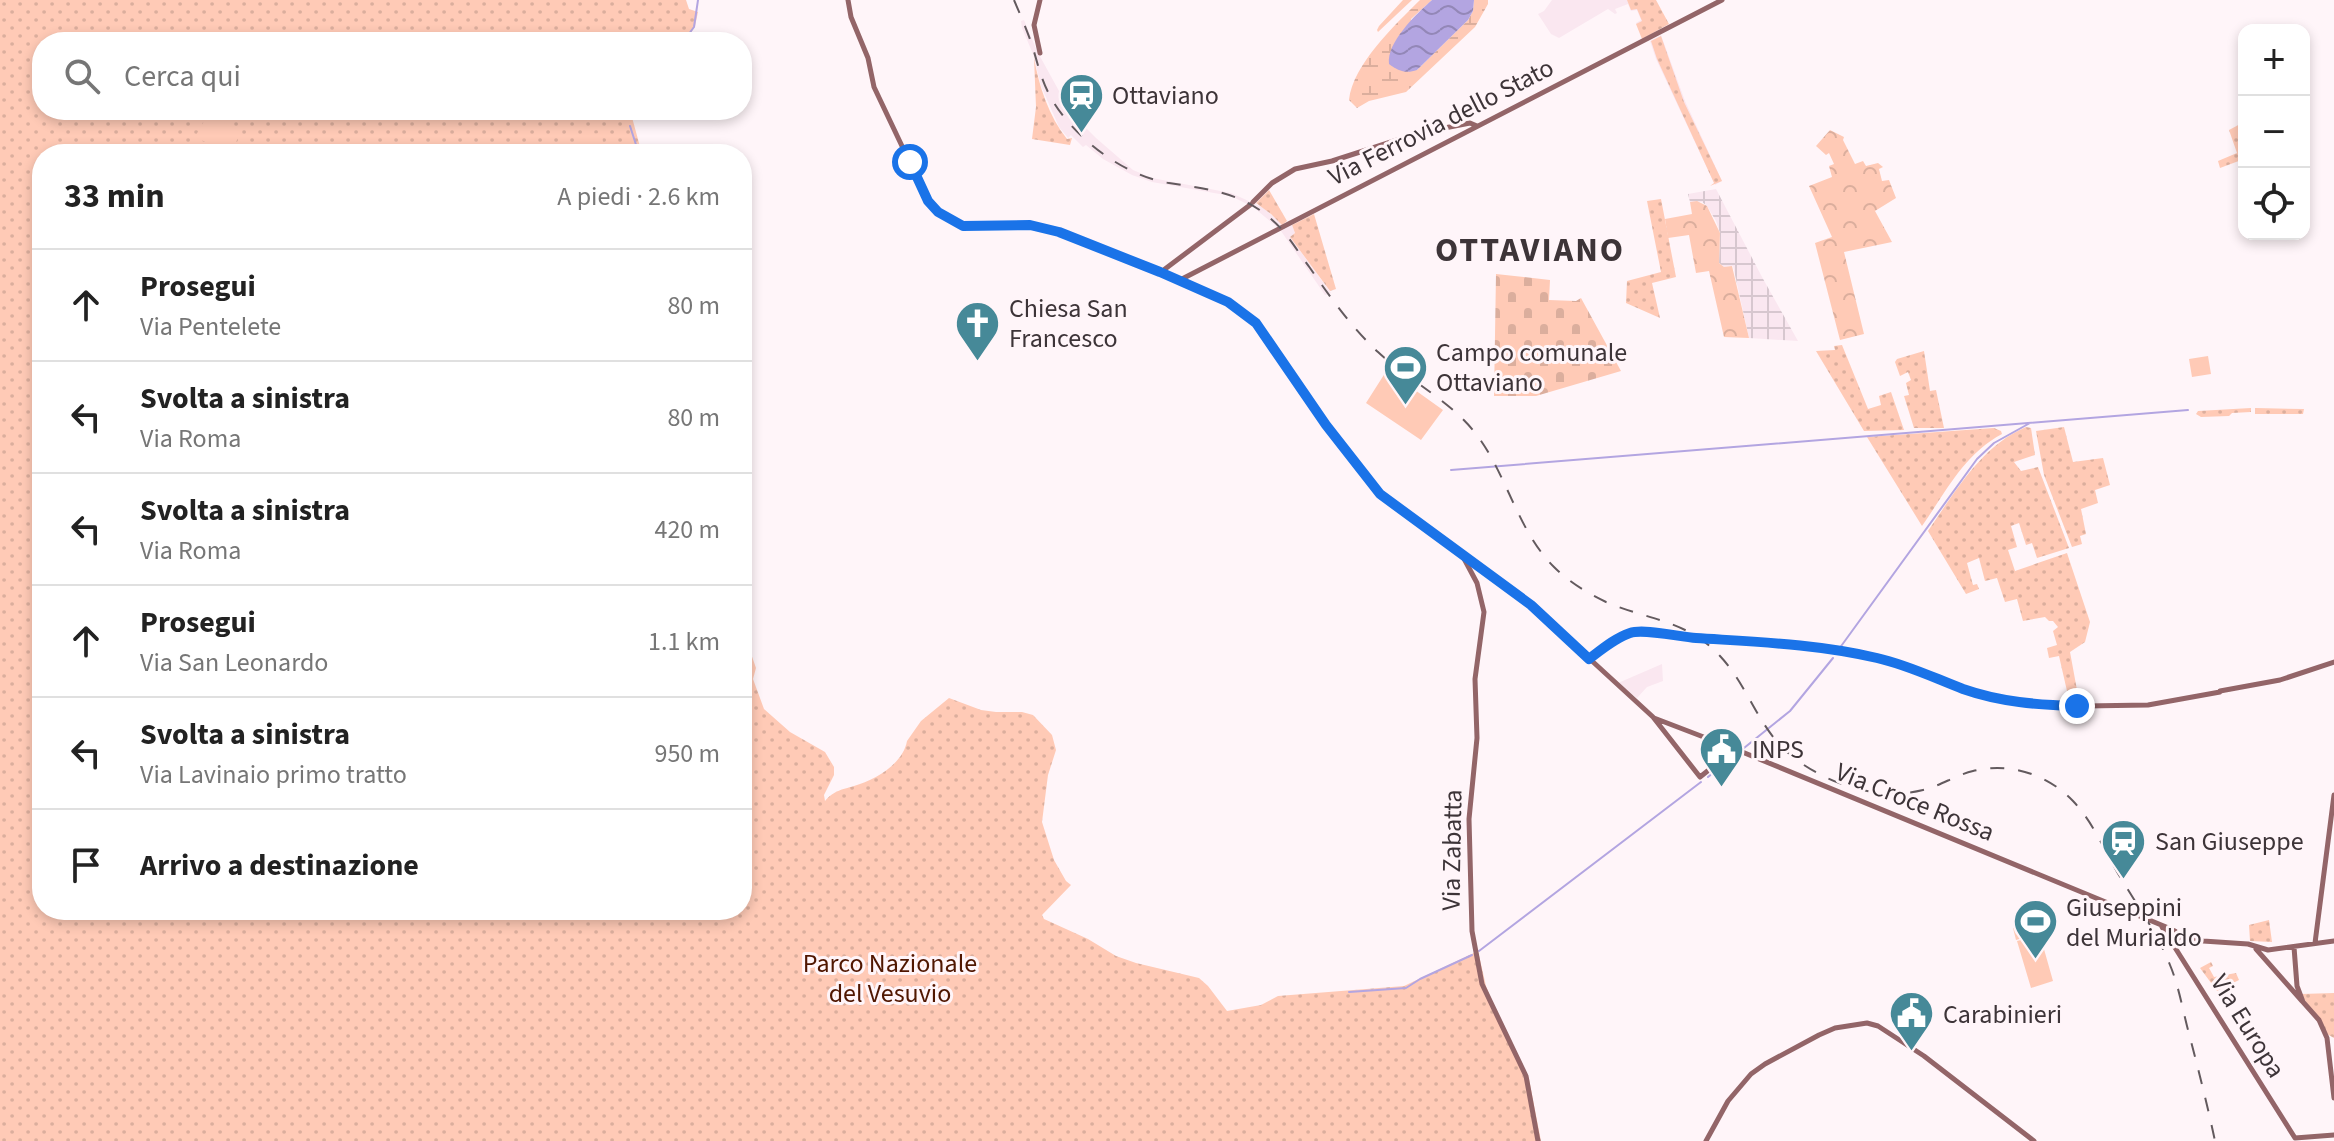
<!DOCTYPE html>
<html lang="it">
<meta charset="utf-8">
<style>
:root{--surface:#fff;--page:#f2f2f2;--text:#222;--muted:#767676;--line:#e0e0e0}
body{margin:0;font-family:"Source Sans 3",sans-serif;background:var(--page);color:var(--text)}
.controls{position:absolute;right:24px;top:24px;display:grid;overflow:hidden;border-radius:16px;box-shadow:0 4px 12px #0003}
.controls button{width:72px;height:72px;display:grid;place-items:center;padding:0;border:0;border-bottom:2px solid var(--line);background:var(--surface);color:var(--text);font:40px sans-serif}
.stop{position:absolute;width:24px;height:24px;margin:-18px;border:6px solid #1a73e8;border-radius:50%;background:#fff}
.stop.end{background:#1a73e8;border-color:#fff;box-shadow:0 2px 8px #0008}
.list{margin:0;padding:0;list-style:none}
h2{display:flex;justify-content:space-between;align-items:center;height:104px;margin:0;padding:0 32px;font-size:34px}
h2 small{font-size:26px;font-weight:400;color:var(--muted)}
.list li{display:grid;grid-template-columns:52px 1fr auto;gap:24px;align-items:center;box-sizing:border-box;height:112px;padding:0 32px;border-top:2px solid var(--line)}
.list b{display:block;font-size:30px;white-space:nowrap}
.list p{margin:0;font-size:26px;white-space:nowrap;color:var(--muted)}
.list em{font-size:26px;font-style:normal;color:var(--muted)}
.icon{flex:none;width:44px;height:44px;fill:none;stroke:currentColor;stroke-width:2;stroke-linecap:round;stroke-linejoin:round}
.map{position:relative;flex:none;width:2334px;height:1141px;overflow:hidden}
.search{position:absolute;background:var(--surface);box-shadow:0 4px 12px #0003;left:32px;top:32px;width:720px;height:88px;display:flex;align-items:center;gap:20px;box-sizing:border-box;padding:0 28px;border-radius:32px;color:var(--muted);font-size:30px}
.panel{position:absolute;background:var(--surface);box-shadow:0 4px 12px #0003;left:32px;top:144px;width:720px;height:776px;border-radius:32px}
.map>svg:first-child{display:block}
.built{fill:#fae7f0}
.industrial{fill:url(#industrial-grid)}
.green{fill:url(#green-dots)}
.forest{fill:url(#forest-crowns)}
.wetland{fill:url(#wetland-marsh)}
.cemetery{fill:url(#cemetery-stones)}
.pitch{fill:#ffcab6}
.water{fill:url(#water-waves)}
.lines{fill:none;stroke-linecap:round;stroke-linejoin:round}
.stream{stroke:#b3a5e1;stroke-width:2}
.secondary{stroke:#936568;stroke-width:5}
.rail{stroke:#635a5e;stroke-width:2;stroke-dasharray:14 14;stroke-linecap:butt}
.route{stroke:#1a73e8;stroke-width:10}
.labels{text-anchor:middle;dominant-baseline:central;stroke-width:6;stroke-linejoin:round;paint-order:stroke}
.poi-label{font-size:26px;fill:#3d3438;stroke:#fff5f9;text-anchor:start}
.street-label{font-size:26px;fill:#3d3438;stroke:#fff5f9}
.park-label{font-size:26px;fill:#501600;stroke:#fff5f9}
.district-label{font-size:34px;font-weight:bold;letter-spacing:2px;fill:#3d3438;stroke:#fff5f9}
</style>
<div class="map">
<svg width="2334" height="1141" viewBox="0 0 2334 1141">
<defs>
<pattern id="industrial-grid" width="8" height="8" patternUnits="userSpaceOnUse" patternTransform="scale(2)"><rect width="8" height="8" fill="#fae7f0"/><path d="M0 4h8M4 0v8" fill="none" stroke="#d7c7cf"/></pattern>
<pattern id="green-dots" width="8" height="8" patternUnits="userSpaceOnUse" patternTransform="scale(2)"><rect width="8" height="8" fill="#ffcab6"/><path d="M2 2h.1M6 6h.1" fill="none" stroke="#dbae9d" stroke-width="1.8" stroke-linecap="round"/></pattern>
<pattern id="forest-crowns" width="20" height="18" patternUnits="userSpaceOnUse" patternTransform="scale(2)"><rect width="20" height="18" fill="#ffcab6"/><path d="M2 6a3 3 0 1 1 6 0M12 15a3 3 0 1 1 6 0" fill="none" stroke="#dbae9d"/></pattern>
<pattern id="wetland-marsh" width="20" height="14" patternUnits="userSpaceOnUse" patternTransform="scale(2)"><rect width="20" height="14" fill="#ffcab6"/><path d="M1 5h8M5 5V1M11 12h8M15 12V8" fill="none" stroke="#dbae9d"/></pattern>
<pattern id="cemetery-stones" width="16" height="16" patternUnits="userSpaceOnUse" patternTransform="scale(2)"><rect width="16" height="16" fill="#ffcab6"/><path d="M2 7V4a2 2 0 0 1 4 0v3zM10 15v-3a2 2 0 0 1 4 0v3z" fill="#dbae9d"/></pattern>
<pattern id="water-waves" width="16" height="10" patternUnits="userSpaceOnUse" patternTransform="scale(2)"><rect width="16" height="10" fill="#b3a5e1"/><path d="M0 5q4-4 8 0t8 0" fill="none" stroke="#9387b7"/></pattern>
</defs>
<rect width="100%" height="100%" fill="#fff5f9"/>
<!-- built -->
<path class="built" d="M1552,0H1646L1658,30L1648,36L1642,22L1636,24V23L1641,20L1637,10L1631,11L1628,4L1615,9L1617,13L1615,14L1608,9L1559,38L1551,34L1538,14L1544,11Z
M1024,20L1037,51L1064,100V106L1096,138L1133,170L1152,178L1231,193L1264,208L1282,225L1277,227L1253,207L1231,196L1152,182L1132,175L1103,159L1086,145L1083,147L1071,135L1068,138L1059,127L1041,86L1033,54L1022,28L1021,21Z
M1661,35L1685,101L1722,181L1715,185L1656,59L1650,41Z
M1292,225L1295,233L1290,237L1331,293L1325,295L1281,231Z
M1662,664L1663,681L1647,687L1637,698L1618,683Z"/>
<!-- industrial -->
<path class="industrial" d="M1716,189L1762,277L1798,341L1749,338L1733,266L1724,267L1719,263L1720,233L1716,221L1707,206L1702,202H1690L1688,194Z"/>
<!-- green -->
<path class="green" d="M0,0H686L689,9L698,12L695,26L685,42H42V110H630L642,154H42V910H742V650L748,645L756,668L753,679L764,709L790,732L825,752L834,767V775L824,795L825,801C835,790 841,790 854,786C875,780 903,764 907,741L921,721L949,698L981,710L996,712H1022L1033,715L1052,735L1056,750L1048,775L1042,822L1054,860L1066,881L1071,885L1042,915L1044,919L1088,939L1116,956L1136,963L1199,978L1208,986L1227,1011L1261,1005L1278,996L1404,986L1478,951L1486,986L1494,1006L1529,1079L1541,1141H0Z
M1403,0H1412L1378,32L1377,30L1379,26Z
M1627,0H1656L1669,24L1642,39L1636,24L1642,21L1637,9L1631,10Z
M1661,36L1684,102L1722,181L1710,186L1714,183L1657,59L1651,41Z
M1034,58C1039,86 1049,117 1067,139L1072,138L1070,145L1032,139L1036,107Z
M2244,122V159L2220,168L2218,161L2237,153L2229,130Z
M1269,190L1287,221L1282,225L1271,214L1256,203Z
M1661,199L1676,277L1652,283L1660,318L1626,303L1627,281L1661,272L1647,201Z
M1314,214L1336,289L1330,291L1290,237L1295,233L1292,225Z
M1842,345L1868,409L1881,405L1879,396L1891,392L1904,430L1864,431L1816,351L1835,350L1834,346Z
M1924,351L1930,391L1936,390L1944,428H1914L1904,396L1909,395L1906,383L1911,380L1908,372L1900,376L1895,362L1897,359Z
M2251,408V412L2232,413L2229,416L2201,417L2196,414L2198,411Z
M2255,408L2304,409L2303,414H2255Z
M2026,427L2031,428L2035,455L2014,462L2021,471L2038,467L2069,548L2037,558L2032,543L2026,545L2019,523L2011,526L2017,547L2008,550L2015,571L2067,553L2090,622L2085,642L2070,652L2077,690L2067,691L2059,656L2049,658L2047,648L2057,645L2053,631L2058,627L2053,621H2049L2045,617L2023,621L2017,599L2005,602L1997,578L1985,581L1979,558L1967,563L1973,585L1977,584L1979,589L1966,594L1928,531C1955,492 1981,446 2026,427Z
M2064,427L2073,462L2103,458L2110,485L2095,490L2098,503L2081,509L2086,534L2080,536L2082,544L2072,547L2044,475L2036,431Z
M1994,428L2001,431L2002,434C1964,454 1946,492 1922,526L1867,437Z
M2269,920L2272,942L2250,941L2249,925Z
M2211,962L2213,966L2209,968L2214,977L2236,973L2239,980L2217,991L2200,968Z
M2334,993V1038L2327,1034L2301,994Z"/>
<!-- forest -->
<path class="forest" d="M1830,130L1844,137L1843,140L1855,164L1863,161L1866,166L1878,163L1883,167L1879,169L1882,181L1889,180L1896,198L1875,211L1892,242L1844,252L1864,334L1840,340L1815,243L1832,237L1809,186L1832,177L1829,166L1834,164L1829,153L1826,155L1816,146Z
M1697,201L1707,206L1720,233L1719,263L1724,267L1732,266L1749,338L1724,337L1709,271L1696,273L1689,235L1668,238L1665,219L1692,214L1690,202Z"/>
<!-- wetland -->
<path class="wetland" d="M1420,0H1432L1411,19L1417,70L1468,20L1473,11L1474,0H1488V4L1475,27L1406,92L1369,101L1357,108L1349,100C1353,64 1395,25 1420,0Z"/>
<!-- cemetery -->
<path class="cemetery" d="M1496,274L1550,280L1549,300L1576,301L1581,298L1621,371L1536,396H1494Z"/>
<!-- pitch -->
<path class="pitch" d="M208,114L241,132L230,154L195,137Z
M602,133L603,144L580,147L579,135Z
M2208,356L2211,374L2192,377L2189,359Z
M1387,370L1443,410L1421,440L1366,403Z
M2034,922L2037,934L2016,940L2013,928Z
M2040,935L2053,981L2031,988L2017,941Z"/>
<!-- water -->
<path class="water" d="M1432,0H1474L1473,11L1468,20L1417,70C1406,74 1398,71 1389,64C1386,43 1416,14 1432,0Z"/>
<g class="lines">
<!-- stream -->
<path class="stream" d="M683,42L694,27L698,0
M626,110L627,115
M630,126L639,154
M1451,470L2188,410
M1839,649L1977,459L1994,443L2030,423
M1708,777L1790,711L1833,658
M1479,951L1701,782
M1349,992L1406,988L1420,979L1472,955"/>
<!-- secondary -->
<path class="secondary" d="M848,0L851,17L868,58L874,87L928,201C964,239 984,221 1028,225C1039,226 1049,229 1059,232L1228,302L1256,323L1326,425L1380,494L1531,605L1653,717L1700,777L1735,749
M1040,53L1034,25L1040,0
M1253,202L1272,183L1295,169L1332,161L1419,133L1470,123L1477,126
M1161,272L1250,205
M1180,280L1722,0
M1461,553L1477,583L1484,612L1475,679L1477,738L1469,819L1472,931L1482,984L1526,1076L1538,1141
M1589,659L1606,646L1628,633L1643,632L1670,636L1779,643L1877,658L1928,674L1964,689L2027,704L2085,706L2148,705L2220,692
M2220,691L2280,680L2334,662
M1654,718L1735,749L2171,929
M2162,927L2295,1138L2334,1135
M2170,929L2175,931L2173,936L2169,934Z
M2315,943L2334,795
M2176,944L2177,939L2182,936L2203,941L2248,944L2268,950L2334,941
M2294,947L2297,986L2303,1002L2319,1020L2327,1038L2334,1098
M2256,949L2302,1001
M1706,1141L1728,1101L1751,1074L1765,1064L1819,1035L1835,1028L1867,1023L1878,1026L1924,1056L2034,1141"/>
<!-- rail -->
<path class="rail" d="M1014,0C1020,14 1026,28 1031,42C1037,60 1040,77 1049,94C1070,135 1123,176 1169,183C1207,189 1240,192 1270,218C1287,232 1297,251 1310,268C1330,297 1352,328 1378,352C1409,381 1450,400 1476,434C1507,474 1517,530 1554,567C1569,582 1587,593 1606,602C1648,620 1687,620 1720,656C1750,688 1758,730 1794,758C1830,785 1878,801 1923,790C1940,786 1956,775 1973,771C2010,762 2047,774 2073,801C2092,821 2103,847 2116,870C2134,901 2157,932 2170,965C2178,984 2182,1006 2187,1026C2197,1064 2207,1103 2215,1141"/>
</g>
<g class="lines">
<!-- route -->
<path class="route" d="M910,162L928,201L938,212L963,226L1030,225L1059,232L1160,272L1228,302L1256,323L1326,425L1380,494L1531,605L1589,659C1601,650 1615,638 1630,633C1643,628 1680,637 1696,638C1757,642 1818,644 1877,658C1908,665 1934,678 1963,689C2000,702 2038,705 2077,706"/>
</g>
<!-- icons -->
<defs>
<symbol id="station-pin" viewBox="-11 -11 22 30"><path d="M0 17L-7.5 6A9.5 9.5 0 1 1 7.5 6Z" fill="#468998" stroke="#fff5f9"/><path d="M-3-6H3Q5-6 5-4V2Q5 4 3 4L4.5 6H3L1.5 4h-3L-3 6H-4.5L-3 4Q-5 4-5 2V-4Q-5-6-3-6ZM-3.5-4v3h7v-3ZM-3.5 1v1.5H-2V1ZM2 1v1.5H3.5V1Z" fill="#fff"/></symbol>
<symbol id="church-pin" viewBox="-11 -11 22 30"><path d="M0 17L-7.5 6A9.5 9.5 0 1 1 7.5 6Z" fill="#468998" stroke="#fff5f9"/><path d="M-1.2-6h2.4v3.5h3.3v2.4h-3.3V6h-2.4V-.1h-3.3v-2.4h3.3Z" fill="#fff"/></symbol>
<symbol id="stadium-pin" viewBox="-11 -11 22 30"><path d="M0 17L-7.5 6A9.5 9.5 0 1 1 7.5 6Z" fill="#468998" stroke="#fff5f9"/><path d="M0-5a6.5 5 0 1 0 0 10a6.5 5 0 1 0 0-10ZM-3.5-1.8h7v3.6h-7Z" fill="#fff"/></symbol>
<symbol id="civic-pin" viewBox="-11 -11 22 30"><path d="M0 17L-7.5 6A9.5 9.5 0 1 1 7.5 6Z" fill="#468998" stroke="#fff5f9"/><path d="M-.6-6.5H3V-4.5H.6V-3L4-1V1h2V6H-6V1h2V-1L-.6-3ZM-1.2 2.5V6h2.4V2.5Z" fill="#fff"/></symbol>
</defs>
<g fill-rule="evenodd">
<use href="#station-pin" x="1056" y="70" width="51" height="69"/>
<use href="#church-pin" x="952" y="298" width="51" height="69"/>
<use href="#stadium-pin" x="1380" y="342" width="51" height="69"/>
<use href="#civic-pin" x="1696" y="724" width="51" height="69"/>
<use href="#station-pin" x="2098" y="816" width="51" height="69"/>
<use href="#stadium-pin" x="2010" y="896" width="51" height="69"/>
<use href="#civic-pin" x="1886" y="988" width="51" height="69"/>
</g>
<g class="labels">
<!-- poi labels -->
<g class="poi-label">
<text x="1112" y="95">Ottaviano</text>
<text x="1009" y="308">Chiesa San<tspan x="1009" dy="30">Francesco</tspan></text>
<text x="1436" y="352">Campo comunale<tspan x="1436" dy="30">Ottaviano</tspan></text>
<text x="1752" y="749">INPS</text>
<text x="2155" y="841">San Giuseppe</text>
<text x="2066" y="907">Giuseppini<tspan x="2066" dy="30">del Murialdo</tspan></text>
<text x="1943" y="1014">Carabinieri</text>
</g>
<!-- street labels -->
<g class="street-label">
<text transform="translate(1441 122) rotate(-27)">Via Ferrovia dello Stato</text>
<text transform="translate(1915 802) rotate(22)">Via Croce Rossa</text>
<text transform="translate(1452 850) rotate(-89)">Via Zabatta</text>
<text transform="translate(2248 1026) rotate(58)">Via Europa</text>
</g>
<!-- park labels -->
<g class="park-label">
<text x="890" y="963">Parco Nazionale<tspan x="890" dy="30">del Vesuvio</tspan></text>
</g>
<!-- district labels -->
<g class="district-label">
<text x="1530" y="250">OTTAVIANO</text>
</g>
</g>
</svg>
<div class="controls">
<button>+</button>
<button>−</button>
<button><svg class="icon" aria-label="locate" viewBox="0 0 24 24"><circle cx="12" cy="12" r="6"/><path d="M12 2v4M12 18v4M2 12h4M18 12h4"/></svg></button>
</div>
<div class="stop" style="left:910px;top:162px"></div>
<div class="stop end" style="left:2077px;top:706px"></div>
<div class="search"><svg class="icon" aria-label="search" viewBox="0 0 24 24"><circle cx="10" cy="10" r="6"/><path d="M15 15l6 6"/></svg>Cerca qui</div>
<section class="panel">
<h2>33 min<small>A piedi · 2.6 km</small></h2>
<ul class="list">
<li><svg class="icon" aria-label="ahead" viewBox="0 0 24 24"><path d="M12 20V5M6 11l6-6 6 6"/></svg><div><b>Prosegui</b><p>Via Pentelete</p></div><em>80 m</em></li>
<li><svg class="icon" aria-label="left" viewBox="0 0 24 24"><path d="M17 20v-9H6M10 6l-5 5 5 5"/></svg><div><b>Svolta a sinistra</b><p>Via Roma</p></div><em>80 m</em></li>
<li><svg class="icon" aria-label="left" viewBox="0 0 24 24"><path d="M17 20v-9H6M10 6l-5 5 5 5"/></svg><div><b>Svolta a sinistra</b><p>Via Roma</p></div><em>420 m</em></li>
<li><svg class="icon" aria-label="ahead" viewBox="0 0 24 24"><path d="M12 20V5M6 11l6-6 6 6"/></svg><div><b>Prosegui</b><p>Via San Leonardo</p></div><em>1.1 km</em></li>
<li><svg class="icon" aria-label="left" viewBox="0 0 24 24"><path d="M17 20v-9H6M10 6l-5 5 5 5"/></svg><div><b>Svolta a sinistra</b><p>Via Lavinaio primo tratto</p></div><em>950 m</em></li>
<li><svg class="icon" aria-label="arrive" viewBox="0 0 24 24"><path d="M6 21V4h12l-3 4 3 4H6"/></svg><div><b>Arrivo a destinazione</b></div></li>
</ul>
</section>
</div>
